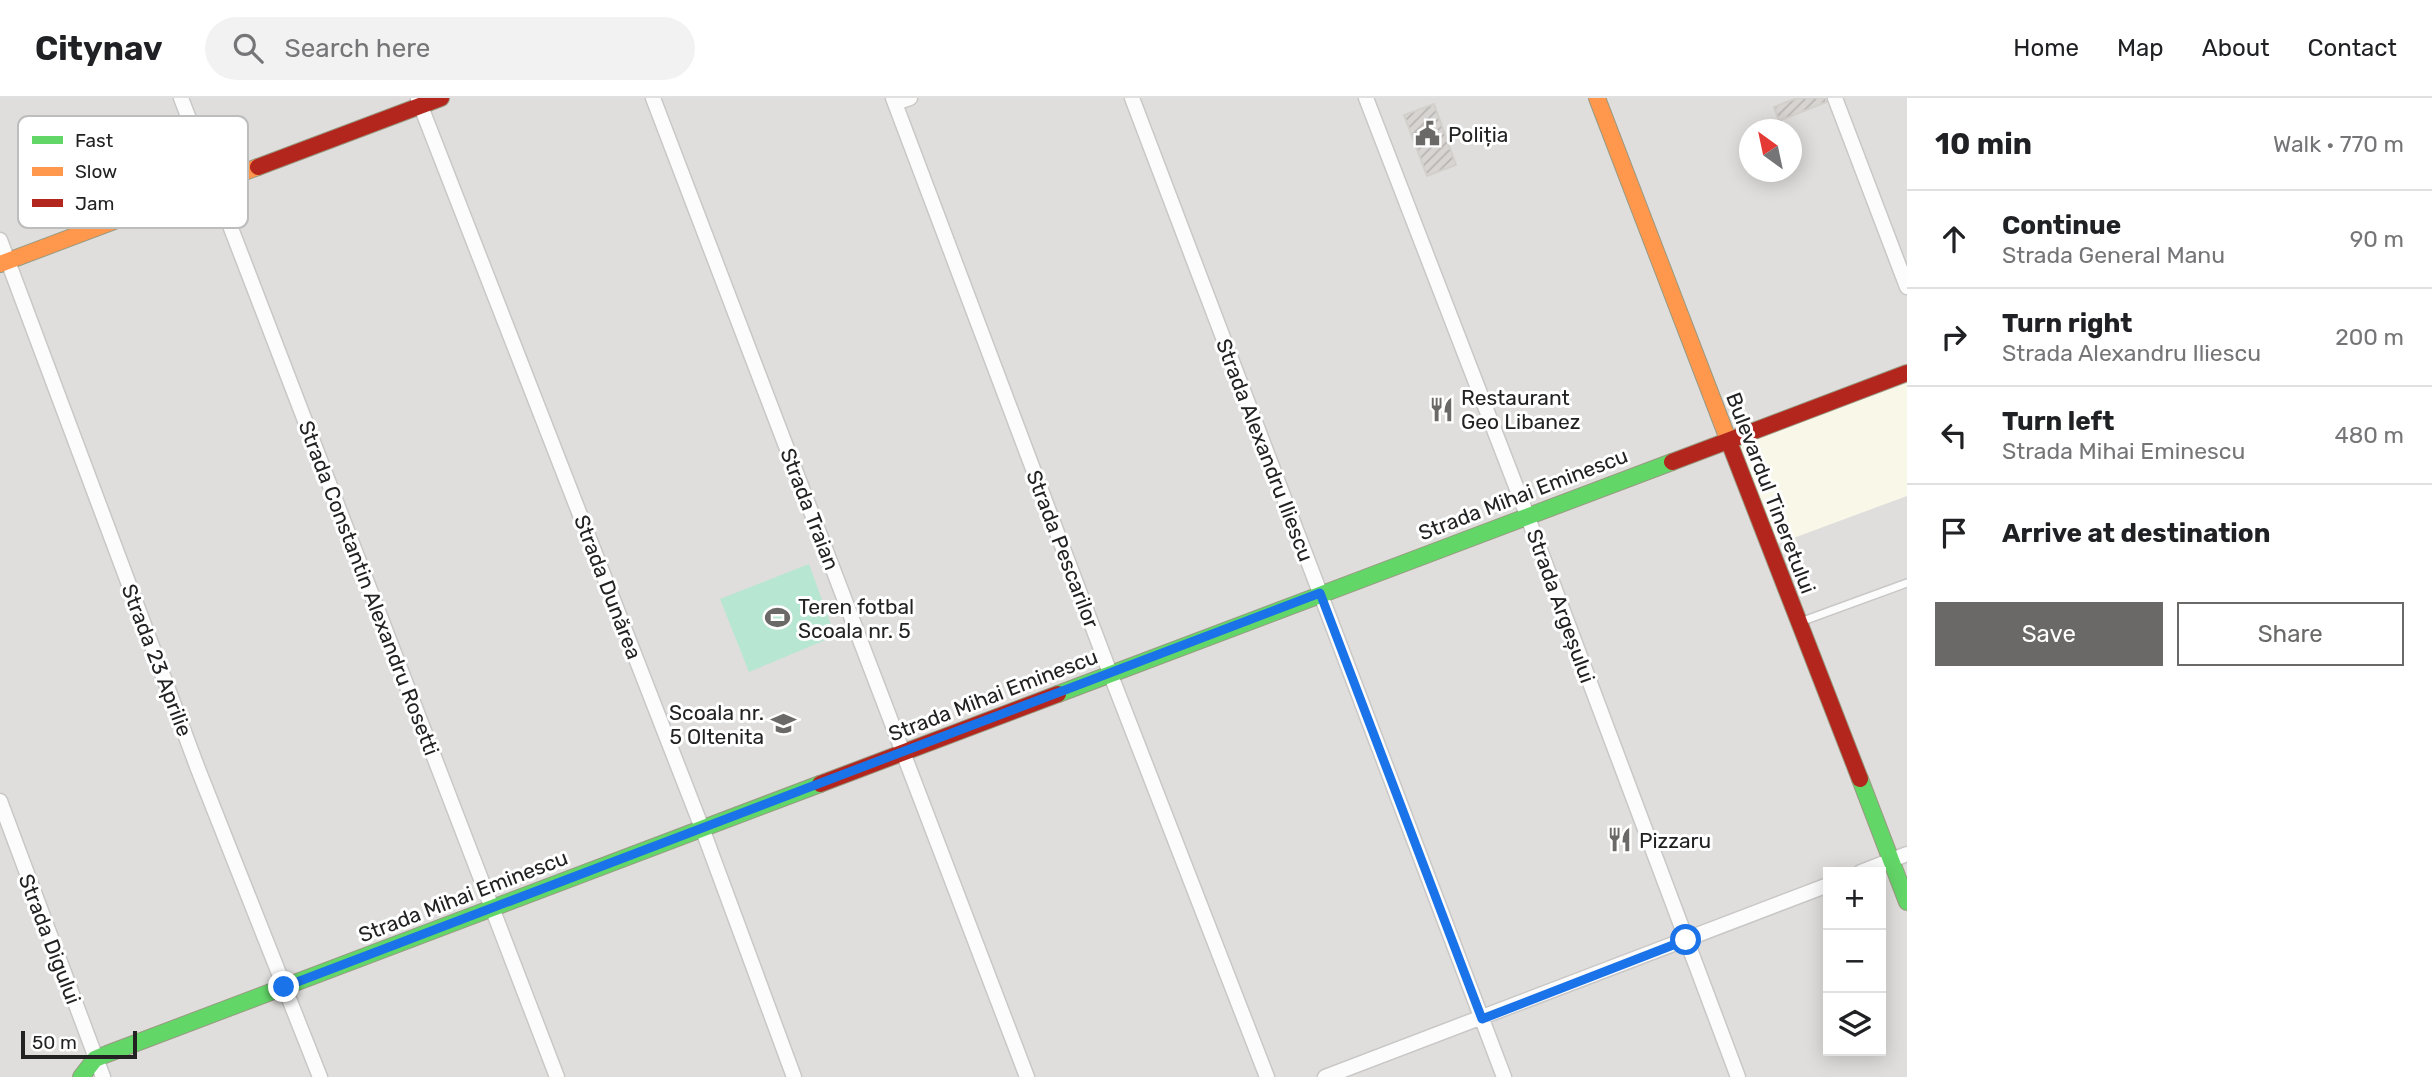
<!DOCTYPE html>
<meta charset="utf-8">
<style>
:root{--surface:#fff;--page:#f2f2f2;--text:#202124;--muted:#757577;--line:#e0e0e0;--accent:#6a6968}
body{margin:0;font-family:Rubik,sans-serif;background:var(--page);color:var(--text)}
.controls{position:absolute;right:21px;bottom:21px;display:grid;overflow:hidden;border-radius:0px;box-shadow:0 4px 18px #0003}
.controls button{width:63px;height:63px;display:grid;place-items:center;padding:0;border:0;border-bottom:2px solid var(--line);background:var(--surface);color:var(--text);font:35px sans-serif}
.compass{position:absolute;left:1739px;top:21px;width:63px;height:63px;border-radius:50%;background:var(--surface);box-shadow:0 4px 18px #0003;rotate:327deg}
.scale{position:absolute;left:21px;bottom:18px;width:116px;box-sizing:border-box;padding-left:7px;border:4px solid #222;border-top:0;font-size:19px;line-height:24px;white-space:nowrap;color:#222;-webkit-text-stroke:5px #fff;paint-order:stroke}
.stop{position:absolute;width:21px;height:21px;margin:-16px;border:5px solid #1a73e8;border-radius:50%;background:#fff}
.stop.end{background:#1a73e8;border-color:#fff;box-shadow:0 2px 7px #0008}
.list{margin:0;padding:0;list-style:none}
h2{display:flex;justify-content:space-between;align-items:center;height:91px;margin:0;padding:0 28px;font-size:30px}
h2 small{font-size:23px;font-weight:400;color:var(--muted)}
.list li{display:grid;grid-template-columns:46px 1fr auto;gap:21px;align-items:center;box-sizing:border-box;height:98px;padding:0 28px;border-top:2px solid var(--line)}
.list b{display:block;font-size:26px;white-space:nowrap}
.list p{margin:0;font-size:23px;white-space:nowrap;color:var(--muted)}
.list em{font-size:23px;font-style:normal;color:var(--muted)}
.actions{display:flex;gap:14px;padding:21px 28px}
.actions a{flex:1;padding:16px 0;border:2px solid var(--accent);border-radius:0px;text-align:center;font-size:24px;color:var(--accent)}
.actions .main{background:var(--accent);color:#fff}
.icon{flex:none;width:38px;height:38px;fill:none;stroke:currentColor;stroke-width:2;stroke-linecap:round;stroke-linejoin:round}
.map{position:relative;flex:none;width:1907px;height:979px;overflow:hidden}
header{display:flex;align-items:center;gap:42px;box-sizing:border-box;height:98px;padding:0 35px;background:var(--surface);border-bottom:2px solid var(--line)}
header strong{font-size:33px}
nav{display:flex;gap:38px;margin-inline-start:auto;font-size:24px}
.search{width:490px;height:63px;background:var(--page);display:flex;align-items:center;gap:18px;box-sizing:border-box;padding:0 24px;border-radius:38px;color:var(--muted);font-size:26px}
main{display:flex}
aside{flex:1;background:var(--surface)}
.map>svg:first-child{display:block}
.residential{fill:#dfdedc;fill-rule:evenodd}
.education{fill:#f8f7e8}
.pitch{fill:#b7e6d2}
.building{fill:url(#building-hatch);stroke:#d3d0cc;stroke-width:2}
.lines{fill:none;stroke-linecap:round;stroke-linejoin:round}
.lane-casing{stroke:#c9c8c7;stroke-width:10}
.street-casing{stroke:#c9c8c7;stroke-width:17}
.fast-casing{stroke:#999a82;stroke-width:18}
.slow-casing{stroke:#999a82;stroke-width:18}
.jam-casing{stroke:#999a82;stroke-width:18}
.lane{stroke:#fdfcfc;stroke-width:7}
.street{stroke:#fdfcfc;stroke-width:14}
.fast{stroke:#63d668;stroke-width:16}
.slow{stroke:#ff974d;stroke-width:16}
.jam{stroke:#b3261e;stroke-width:16}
.route{stroke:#1a73e8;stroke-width:9}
.labels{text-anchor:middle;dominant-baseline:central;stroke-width:6;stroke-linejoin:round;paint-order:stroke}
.poi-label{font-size:21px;fill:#222;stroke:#fff;text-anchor:start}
.street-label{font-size:21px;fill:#222;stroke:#fff}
.key{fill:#fff;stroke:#bdbdbd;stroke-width:2}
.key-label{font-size:19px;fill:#222}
</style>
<header>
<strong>Citynav</strong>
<div class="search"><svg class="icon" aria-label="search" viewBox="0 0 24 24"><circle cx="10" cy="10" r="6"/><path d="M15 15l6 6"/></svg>Search here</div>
<nav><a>Home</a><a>Map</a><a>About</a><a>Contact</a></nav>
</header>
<main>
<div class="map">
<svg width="1907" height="979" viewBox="0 0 1907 979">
<defs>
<pattern id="building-hatch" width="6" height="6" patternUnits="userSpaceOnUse" patternTransform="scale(1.75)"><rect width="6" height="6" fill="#d7d4d2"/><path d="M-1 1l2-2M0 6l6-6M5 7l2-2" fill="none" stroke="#b8b6b4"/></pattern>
</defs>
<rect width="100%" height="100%" fill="#f0eeeb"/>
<!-- residential -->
<path class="residential" d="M0,0H1907V979H0ZM1750,32H1792V74H1750ZM1828,774H1881V953H1828Z"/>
<!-- education -->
<path class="education" d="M1907,285V398L1777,446L1738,347Z"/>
<!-- pitch -->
<path class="pitch" d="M809,466L835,538L749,574L720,501Z"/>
<!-- building -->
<path class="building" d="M1797,0H1826V4L1779,23L1774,9Z
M1434,6L1456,67L1427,78L1404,17Z"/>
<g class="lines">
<defs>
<path id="lane" d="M1803,523L1907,485"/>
<path id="street" d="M181,0L557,979
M653,0L1027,979
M893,0L1110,575L1267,979
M1132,0L1504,979
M1366,0L1527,417L1738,979
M1835,0L1907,189
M418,1L702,730L794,979
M895,5L910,0
M0,142L198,671L320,979
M0,703L103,979
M1861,774L1907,756
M1325,979L1828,787"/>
<path id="fast" d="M1058,596L1672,364
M1860,681L1907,804
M81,979L95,961L107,956L820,686"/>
<path id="slow" d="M1597,0L1731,349
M0,166L258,69"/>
<path id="jam" d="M258,69L441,0
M1731,349L1860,681
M1672,364L1907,275
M820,686L1058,596"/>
</defs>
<!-- lane casing -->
<use href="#lane" class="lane-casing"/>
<!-- street casing -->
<use href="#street" class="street-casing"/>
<!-- fast casing -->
<use href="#fast" class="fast-casing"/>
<!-- slow casing -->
<use href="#slow" class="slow-casing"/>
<!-- jam casing -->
<use href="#jam" class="jam-casing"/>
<!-- lane -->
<use href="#lane" class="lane"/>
<!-- street -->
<use href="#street" class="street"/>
<!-- fast -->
<use href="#fast" class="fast"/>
<!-- slow -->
<use href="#slow" class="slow"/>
<!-- jam -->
<use href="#jam" class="jam"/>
</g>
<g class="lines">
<!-- route -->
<path class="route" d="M284,889L1320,495L1482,921L1686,842"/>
</g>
<!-- icons -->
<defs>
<symbol id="civic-bare" viewBox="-9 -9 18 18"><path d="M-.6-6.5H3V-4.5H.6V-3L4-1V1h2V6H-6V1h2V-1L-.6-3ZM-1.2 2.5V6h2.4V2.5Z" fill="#6a6968" stroke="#fff" stroke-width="2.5" paint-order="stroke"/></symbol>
<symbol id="restaurant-bare" viewBox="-9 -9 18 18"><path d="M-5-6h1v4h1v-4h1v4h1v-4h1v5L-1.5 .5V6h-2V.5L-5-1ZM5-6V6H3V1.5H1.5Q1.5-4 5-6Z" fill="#6a6968" stroke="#fff" stroke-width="2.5" paint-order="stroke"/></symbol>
<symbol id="stadium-bare" viewBox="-9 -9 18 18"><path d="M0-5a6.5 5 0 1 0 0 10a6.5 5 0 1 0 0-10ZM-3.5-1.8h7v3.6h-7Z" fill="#6a6968" stroke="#fff" stroke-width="2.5" paint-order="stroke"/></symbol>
<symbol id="school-bare" viewBox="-9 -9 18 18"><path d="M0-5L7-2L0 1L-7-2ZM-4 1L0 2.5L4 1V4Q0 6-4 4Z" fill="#6a6968" stroke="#fff" stroke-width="2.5" paint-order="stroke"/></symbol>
</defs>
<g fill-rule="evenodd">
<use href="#civic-bare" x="1410" y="18" width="35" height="35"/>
<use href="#restaurant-bare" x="1424" y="294" width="35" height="35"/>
<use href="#stadium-bare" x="760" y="502" width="35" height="35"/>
<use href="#school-bare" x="766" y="608" width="35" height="35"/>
<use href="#restaurant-bare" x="1602" y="724" width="35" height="35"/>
</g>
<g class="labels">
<!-- poi labels -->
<g class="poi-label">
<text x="1448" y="36">Poliția</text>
<text x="1461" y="299">Restaurant<tspan x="1461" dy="24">Geo Libanez</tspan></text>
<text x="798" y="508">Teren fotbal<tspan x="798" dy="24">Scoala nr. 5</tspan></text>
<text x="764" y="614" text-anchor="end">Scoala nr.<tspan x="764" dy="24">5 Oltenita</tspan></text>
<text x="1639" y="742">Pizzaru</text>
</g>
<!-- street labels -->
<g class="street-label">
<text transform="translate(1265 352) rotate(69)">Strada Alexandru Iliescu</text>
<text transform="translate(1771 395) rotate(69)">Bulevardul Tineretului</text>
<text transform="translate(1523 396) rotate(-21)">Strada Mihai Eminescu</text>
<text transform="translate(810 411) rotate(69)">Strada Traian</text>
<text transform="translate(1063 451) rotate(69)">Strada Pescarilor</text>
<text transform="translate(608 489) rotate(69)">Strada Dunărea</text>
<text transform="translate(369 490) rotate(69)">Strada Constantin Alexandru Rosetti</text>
<text transform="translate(1561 508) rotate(70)">Strada Argeșului</text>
<text transform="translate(157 562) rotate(69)">Strada 23 Aprilie</text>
<text transform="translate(993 597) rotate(-21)">Strada Mihai Eminescu</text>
<text transform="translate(463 798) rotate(-21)">Strada Mihai Eminescu</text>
<text transform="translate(50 841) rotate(69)">Strada Digului</text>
</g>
</g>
<!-- legend -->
<rect x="18" y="18" width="230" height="112" rx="10" class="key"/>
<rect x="32" y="38" width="31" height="8" fill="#63d668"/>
<rect x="32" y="69" width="31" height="9" fill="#ff974d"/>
<rect x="32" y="101" width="31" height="8" fill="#b3261e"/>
<g class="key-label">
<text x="75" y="49">Fast</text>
<text x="75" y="80">Slow</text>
<text x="75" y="112">Jam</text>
</g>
</svg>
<div class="controls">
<button>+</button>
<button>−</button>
<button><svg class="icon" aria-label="layers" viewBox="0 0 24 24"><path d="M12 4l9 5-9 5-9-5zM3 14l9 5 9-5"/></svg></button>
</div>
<svg class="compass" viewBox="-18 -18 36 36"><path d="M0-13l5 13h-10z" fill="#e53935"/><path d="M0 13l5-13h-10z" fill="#757577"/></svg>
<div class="scale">50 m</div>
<div class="stop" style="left:1686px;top:842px"></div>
<div class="stop end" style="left:284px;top:889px"></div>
</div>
<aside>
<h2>10 min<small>Walk · 770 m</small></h2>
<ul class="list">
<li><svg class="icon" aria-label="ahead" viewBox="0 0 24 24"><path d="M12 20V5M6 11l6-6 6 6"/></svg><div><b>Continue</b><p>Strada General Manu</p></div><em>90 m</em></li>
<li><svg class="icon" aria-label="right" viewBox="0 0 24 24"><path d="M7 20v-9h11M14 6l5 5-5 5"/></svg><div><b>Turn right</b><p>Strada Alexandru Iliescu</p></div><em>200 m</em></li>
<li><svg class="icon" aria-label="left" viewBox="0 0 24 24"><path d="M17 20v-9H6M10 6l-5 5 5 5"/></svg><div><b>Turn left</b><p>Strada Mihai Eminescu</p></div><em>480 m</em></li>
<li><svg class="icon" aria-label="arrive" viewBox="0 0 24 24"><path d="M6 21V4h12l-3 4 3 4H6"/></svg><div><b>Arrive at destination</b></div></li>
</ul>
<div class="actions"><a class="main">Save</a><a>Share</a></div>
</aside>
</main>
